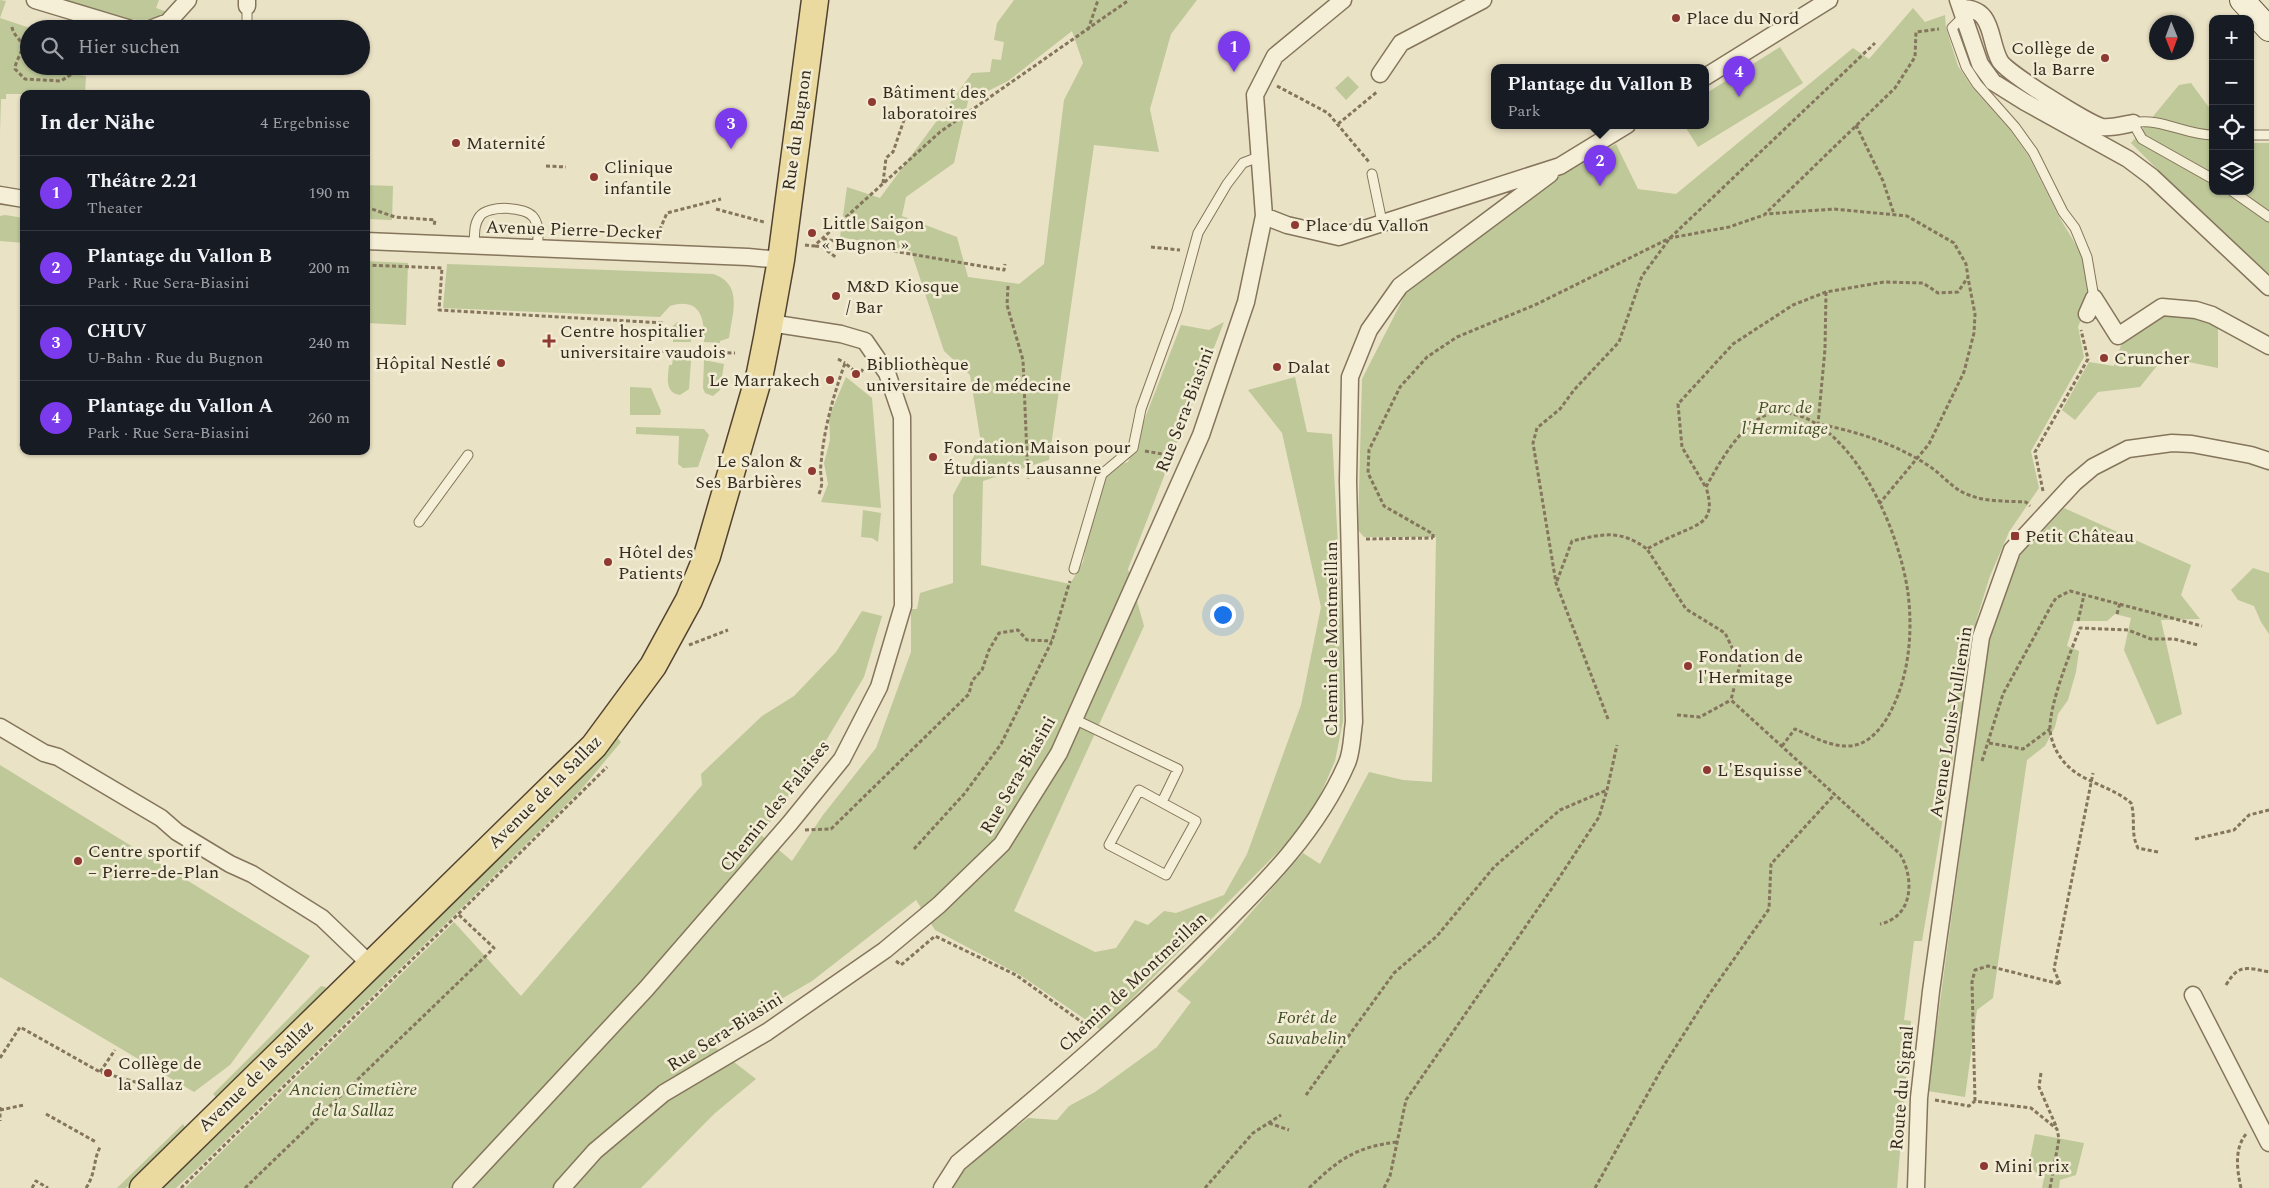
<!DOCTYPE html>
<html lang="de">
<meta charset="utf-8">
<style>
:root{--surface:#171b24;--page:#20242c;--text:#f1f3f6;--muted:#9ea1a6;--line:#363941;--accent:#7c3aed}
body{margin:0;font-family:Spectral,serif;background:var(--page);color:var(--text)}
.controls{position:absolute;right:15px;top:15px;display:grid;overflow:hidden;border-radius:10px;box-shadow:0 1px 4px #0004}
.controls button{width:45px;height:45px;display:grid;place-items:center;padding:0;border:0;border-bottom:1px solid var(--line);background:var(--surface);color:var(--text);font:25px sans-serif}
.compass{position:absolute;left:2149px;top:15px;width:45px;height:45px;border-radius:50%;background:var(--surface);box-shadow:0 1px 4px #0004;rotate:179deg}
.you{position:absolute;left:1222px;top:614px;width:18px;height:18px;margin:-12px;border:4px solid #fff;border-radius:50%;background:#1a73e8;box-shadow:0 0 0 8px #1a73e833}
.badge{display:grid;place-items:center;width:32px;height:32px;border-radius:50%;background:var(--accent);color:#fff;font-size:16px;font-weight:700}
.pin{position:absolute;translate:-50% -41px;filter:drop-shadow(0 1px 2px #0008)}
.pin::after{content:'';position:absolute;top:26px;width:18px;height:15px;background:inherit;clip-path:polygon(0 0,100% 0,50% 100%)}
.popup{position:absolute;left:1491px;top:64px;width:218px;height:65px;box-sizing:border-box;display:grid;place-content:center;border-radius:10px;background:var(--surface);filter:drop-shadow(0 1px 4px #0005);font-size:16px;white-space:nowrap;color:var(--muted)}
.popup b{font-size:19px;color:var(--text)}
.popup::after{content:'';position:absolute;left:50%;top:100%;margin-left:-10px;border:10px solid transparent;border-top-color:var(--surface)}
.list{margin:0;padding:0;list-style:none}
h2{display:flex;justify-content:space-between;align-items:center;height:65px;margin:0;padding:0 20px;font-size:21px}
h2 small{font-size:16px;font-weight:400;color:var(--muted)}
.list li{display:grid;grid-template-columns:32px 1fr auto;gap:15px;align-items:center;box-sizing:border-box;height:75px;padding:0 20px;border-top:1px solid var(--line)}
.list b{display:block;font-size:19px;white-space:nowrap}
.list p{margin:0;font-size:16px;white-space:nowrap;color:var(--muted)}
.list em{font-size:16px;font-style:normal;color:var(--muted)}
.icon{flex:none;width:28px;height:28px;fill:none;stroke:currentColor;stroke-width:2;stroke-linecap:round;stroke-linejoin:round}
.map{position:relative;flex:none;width:2269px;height:1188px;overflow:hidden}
.search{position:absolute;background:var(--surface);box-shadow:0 1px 4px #0004;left:20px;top:20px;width:350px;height:55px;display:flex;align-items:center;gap:12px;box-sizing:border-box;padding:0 18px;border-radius:28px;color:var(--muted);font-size:19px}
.panel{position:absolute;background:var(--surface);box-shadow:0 1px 4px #0004;left:20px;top:90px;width:350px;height:365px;border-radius:10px}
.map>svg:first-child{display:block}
.green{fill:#bec899;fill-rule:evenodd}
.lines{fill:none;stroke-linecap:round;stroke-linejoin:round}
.service-casing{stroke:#84755c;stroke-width:11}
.minor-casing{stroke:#84755c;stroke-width:19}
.secondary-casing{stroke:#66563f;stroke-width:26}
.primary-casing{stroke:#524330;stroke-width:29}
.path{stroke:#84755c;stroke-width:3;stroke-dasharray:4 2.5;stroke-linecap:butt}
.service{stroke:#f6efd7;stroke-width:9}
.minor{stroke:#f6efd7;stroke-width:16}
.secondary{stroke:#f6efd7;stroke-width:24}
.primary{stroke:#ebda9f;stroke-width:26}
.poi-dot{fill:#8e3931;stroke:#f2ecd4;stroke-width:2}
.labels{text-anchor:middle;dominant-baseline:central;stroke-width:5;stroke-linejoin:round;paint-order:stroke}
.poi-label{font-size:18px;fill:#352c1f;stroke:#f2ecd4;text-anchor:start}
.street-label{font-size:18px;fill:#352c1f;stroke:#f2ecd4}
.park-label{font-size:18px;font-style:italic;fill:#425027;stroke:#f2ecd4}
</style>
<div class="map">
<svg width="2269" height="1188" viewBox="0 0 2269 1188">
<rect width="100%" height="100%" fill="#eae2c5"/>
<!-- green -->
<path class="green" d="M0,0L6,1L0,18L33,29H29V66H83L80,75L86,76L85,94H6V99H1L0,132Z
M64,0H159L156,8L170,13C135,30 98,11 64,0Z
M1014,0H1197L1171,34L1150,109L1159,152L1094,145L1049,460L983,481L981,565L1070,584L1083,562L1099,470L1128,462L1181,325L1209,330L1224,322L1128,569L1144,626L1014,911L1095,952L1116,948L1135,920L1148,925L1164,911L1176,913L1224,895L1247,854L1301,705L1321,607L1282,433L1248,390L1295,377L1307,432L1332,434L1342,621L1343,721L1335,761L1318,800L1288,842L1101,1030L1020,975L935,930L916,900L812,981L708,1042L756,1079L714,1114L641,1188H185L454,922L521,996L702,785L701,774L762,716L794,696L836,652L862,611L882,616L864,677L824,744L761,835L792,861L823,815L876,748L911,652V609H917L920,593L953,583V495L981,443L970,375L944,351L911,251L840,237L847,187L880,198L972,73L990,72L992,59L1001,60L1004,42L994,40L997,23ZM1072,31L1083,63L1064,100L1044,264L1019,284L968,277L957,237L902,216L906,197L954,163L968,101L1008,81Z
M1913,8L1925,22L1945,15L1946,28L1958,66L1972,87L2011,131L2028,155L2058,215L2082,255L2090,297L2078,327L2084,357L2031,451L2039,488L2009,532L1990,576L1977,618L1922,941H1914L1904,1020L1911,1021L1897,1188H948L957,1173L1028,1118L1057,1120L1069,1106L1095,1092L1157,1047L1191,1002L1177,991L1234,932L1303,853L1320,864L1369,772L1403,780L1432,782L1436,537H1364L1358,530L1362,379L1409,287L1555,176L1616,144L1638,189L1676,194L1853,48L1869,59Z
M1780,47L1803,83L1698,147L1684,125H1705V94Z
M1348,76L1359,87L1346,100L1335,88Z
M2191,83L2213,113V191H2250V143H2269V274L2201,213L2131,143L2179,85Z
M366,185L393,186L392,220L366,219Z
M5,215L24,218V243L0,241V216Z
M366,261L408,263L406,325L366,323Z
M447,264L713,274C744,284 732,314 729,338L720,341V343L704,342C705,318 700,297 670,306L660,317L443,308Z
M2161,312L2194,316L2218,328V368L2164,357L2140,387L2098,392L2075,420L2062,410L2089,362L2114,366L2124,336Z
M677,322L689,325L691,342H673V339H670L671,328Z
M673,359L691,360L689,389L680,395C664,393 668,377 669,365H672Z
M704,360L724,364L720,390L713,396L705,393L703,388Z
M846,377L872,398L881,508L821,502L828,484L824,463L830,440L829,417Z
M630,387L651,388L661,411L660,415H630Z
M636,427L704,429L709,435L698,467L683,468L678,464L679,436L636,434Z
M2064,508L2191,565L2181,595L2200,619L2161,620L2182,714L2157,725L2124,650L2131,618L2115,614L2107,621H2074L2067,646L2079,651L2076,672L2068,700L2058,714L2055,727L2045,746L2027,760L1993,998L1977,1010L1965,1097L1928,1091L1989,639L2018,557Z
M863,510L881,513L878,542L872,538L861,537Z
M2253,568L2269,573V634L2261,622L2254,606L2238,600L2231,590Z
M617,737L621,742L579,792L200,1166L176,1188H162Z
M0,765L310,956L230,1065L194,1092L0,977Z
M321,986L326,987L325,991L217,1098L213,1094Z
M183,1124L186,1129L126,1188H117Z
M2035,1134L2084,1143L2076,1175L2060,1180L2059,1188H2042L2044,1178L2028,1167Z"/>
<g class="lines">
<defs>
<path id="service" d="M1963,17L1952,28L1966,67L1977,84L2015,127L2033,152L2063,212L2075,228L2087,257L2094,298
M247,29V6
M2213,135C2185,135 2160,117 2133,123L2142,139L2213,179
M2250,135H2269
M1372,174L1382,222
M2232,191L2269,217
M474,247C475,236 473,225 480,216C488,205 526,206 534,218C540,227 538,238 537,249
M419,522L468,455
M1074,569L1102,474L1133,448L1141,409L1177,310L1198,233L1227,184L1243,163L1261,156
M1074,719L1178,769L1162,802
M1139,790L1196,821L1166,875L1109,845Z"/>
<path id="minor" d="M35,0L131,29
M1958,0L1980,64L1993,82L2025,102L2128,159L2152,177L2269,287
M247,6V0
M1961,8C1995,8 1988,40 2000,61C2007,73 2089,124 2102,127C2112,128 2123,125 2133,123
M150,29L168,22L188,0
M1380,74L1401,43L1483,0
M1705,77L1829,0
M0,195L24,199
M1264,216L1255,95L1275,56L1343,0
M366,241L748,257L781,260
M2087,314L2094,298L2118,336L2162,307L2196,310L2212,315L2269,346
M0,727L44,753L58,757L161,818L177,832L230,864L252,874L322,918L370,964
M2193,995L2269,1143
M461,1188L646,989L790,823L842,759L879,687L903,606L902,417L887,373L865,341L841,334L770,323
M562,1188L595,1151L664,1093L767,1032L885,950L939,905L1002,844L1059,753L1201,435L1246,302L1264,216L1287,225L1339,237L1560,166L1627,125
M942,1188L958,1163C1047,1089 1134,1015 1215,933C1266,882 1318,830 1347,763C1352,752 1352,735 1354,722L1348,481L1350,377L1369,330L1400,286L1550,174
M1916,1188L1919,1098L1931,991L1981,637L2012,550L2074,483L2093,467L2128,449L2172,443L2192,444L2251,455L2269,461"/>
<path id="secondary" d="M2242,0L2269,29"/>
<path id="primary" d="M143,1188L594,746L653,666L689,600L707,556L760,373L767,338L781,260L815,0"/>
</defs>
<!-- service casing -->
<use href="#service" class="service-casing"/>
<!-- minor casing -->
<use href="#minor" class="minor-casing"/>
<!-- secondary casing -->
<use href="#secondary" class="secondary-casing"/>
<!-- primary casing -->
<use href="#primary" class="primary-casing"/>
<!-- path -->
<path class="path" d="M12,27C13,35 20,38 22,45C23,53 15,61 15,69L25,79L61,81L75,72L128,73V66
M1088,30L1098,0
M58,66L72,72
M1277,86L1328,113L1369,162
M1338,124L1378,91
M1856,125L1883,181L1894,214
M546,166L566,167
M883,183L886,158L893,152L905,117
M366,207L395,217L435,220L434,226
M716,209L764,222
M657,236L667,213L721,199
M823,239L1004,270L1005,264
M805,245L814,246L940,132L1129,0
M815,246L822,247L837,258
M1151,247L1180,250
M366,265L442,268L439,310L664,323
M1008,286L1007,305L1023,360L1028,479
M1826,292L1825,349L1818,424C1856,431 1896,444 1929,466C1943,475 1952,489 1969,495C1986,502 2007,501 2026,502L2030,506
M630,350L735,353
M838,359L845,363
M21,446L24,425
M1145,451L1174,456
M1705,486L1682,447L1678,404L1733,344L1793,305L1826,292L1884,282L1923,283L1938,293L1958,292L1968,277L1966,264L1954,243L1907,216L1834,209L1765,214
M2043,491L2035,452L2088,359L2081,330
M819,494C825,479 819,478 821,464C824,428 833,397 845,363L859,375L863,369
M1879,504L1929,444L1964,372L1974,333L1975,314L1968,278
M1433,538V534L1384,506L1368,473L1369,450L1400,387L1427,357L1457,337L1537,304L1670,238L1729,227L1764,215L1895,88L1915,57L1916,32L1939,29
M1366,539L1433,538
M1557,581L1572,541C1603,534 1620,529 1647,549
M2117,614L2120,603
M2078,621L2084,595
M689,645L728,630
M1677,715L1700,717L1731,700
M1608,719L1556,583L1533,443L1537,428L1560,409L1574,390L1619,342L1642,276L1670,238L1875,43
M1989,743L2023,749L2050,729
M1782,746L1795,729C1812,736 1830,747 1849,746C1869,745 1882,728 1891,711C1909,675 1913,633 1908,593C1900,535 1861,441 1803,417C1792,413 1777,410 1766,415C1740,426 1719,463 1706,487C1716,520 1703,523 1675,535C1666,539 1656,544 1647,549L1686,609L1725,633L1740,664L1731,700L1900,854C1915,879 1913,917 1880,924
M1982,761L2003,694L2051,606L2056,598L2070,591L2202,626
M805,830L831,829L969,694L972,681L982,670L989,650L999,633L1018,630L1027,640L1052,641
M2195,839L2234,830L2249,815L2269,810
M914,849L965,793L1001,744L1052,641L1070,581
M2158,852L2138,848C2130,833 2136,818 2131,803C2115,789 2092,784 2075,772C2061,762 2052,747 2050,730C2049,705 2070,653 2080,628L2128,630L2151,639H2174L2198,645
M896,961L901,965L935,936L1016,975L1090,1028
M2060,984L2054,969L2093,773
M2226,985C2239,963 2247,968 2269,972
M0,1058L20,1027L100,1072L164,1090L172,1084
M100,1072L115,1050
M2041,1073L2039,1087L2056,1126
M1306,1095L1394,973L1437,936L1494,867L1560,810L1607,790
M1935,1100L1969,1106L1975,1101L2031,1108L2057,1129L2059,1139L2050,1188
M1975,1101L1972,982L1975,970L1988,966L2060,984
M0,1107V1121
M0,1110L24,1105
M46,1114L96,1142
M1269,1123L1289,1130
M32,1188L36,1181L48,1188
M86,1188C96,1173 93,1161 100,1147
M181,1188L607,767
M245,1188L494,948L458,914
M1205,1188L1253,1133L1281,1115
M1309,1188C1338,1160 1355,1147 1397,1142
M1384,1188L1390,1176L1406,1100L1557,881L1599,817L1607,790L1617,745
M1595,1188L1661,1070L1708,996L1769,909L1771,864L1835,794
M2241,1188C2237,1170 2234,1149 2246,1134"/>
<!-- service -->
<use href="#service" class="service"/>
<!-- minor -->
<use href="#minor" class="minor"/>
<!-- secondary -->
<use href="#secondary" class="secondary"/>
<!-- primary -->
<use href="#primary" class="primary"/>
</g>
<!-- markers -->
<g class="poi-dot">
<circle cx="1676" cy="18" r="5"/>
<circle cx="2105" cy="58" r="5"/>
<circle cx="872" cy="102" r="5"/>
<circle cx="456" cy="143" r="5"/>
<circle cx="594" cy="177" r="5"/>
<circle cx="1295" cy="225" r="5"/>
<circle cx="812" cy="233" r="5"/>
<circle cx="836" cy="296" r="5"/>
<path d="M546.5 333.5h5v5h5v5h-5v5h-5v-5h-5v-5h5z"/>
<circle cx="2104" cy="358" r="5"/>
<circle cx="501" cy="363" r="5"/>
<circle cx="1277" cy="367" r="5"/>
<circle cx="856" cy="374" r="5"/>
<circle cx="830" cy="380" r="5"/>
<circle cx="933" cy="457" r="5"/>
<circle cx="812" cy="471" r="5"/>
<rect x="2010" y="531" width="10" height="10" rx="2.5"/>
<circle cx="608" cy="562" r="5"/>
<circle cx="1688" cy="666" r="5"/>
<circle cx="1707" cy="770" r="5"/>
<circle cx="78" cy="861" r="5"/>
<circle cx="108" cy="1073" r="5"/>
<circle cx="1984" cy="1166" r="5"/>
</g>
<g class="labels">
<!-- poi labels -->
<g class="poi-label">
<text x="1686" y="18">Place du Nord</text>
<text x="2095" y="48" text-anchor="end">Collège de<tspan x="2095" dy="21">la Barre</tspan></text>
<text x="882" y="92">Bâtiment des<tspan x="882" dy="21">laboratoires</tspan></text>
<text x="466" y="143">Maternité</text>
<text x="604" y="167">Clinique<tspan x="604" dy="21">infantile</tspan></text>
<text x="822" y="223">Little Saigon<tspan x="822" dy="21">« Bugnon »</tspan></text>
<text x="1305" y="225">Place du Vallon</text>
<text x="846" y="286">M&amp;D Kiosque<tspan x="846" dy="21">/ Bar</tspan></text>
<text x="560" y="331">Centre hospitalier<tspan x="560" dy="21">universitaire vaudois</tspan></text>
<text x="2114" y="358">Cruncher</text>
<text x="491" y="363" text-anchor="end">Hôpital Nestlé</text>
<text x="866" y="364">Bibliothèque<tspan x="866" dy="21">universitaire de médecine</tspan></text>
<text x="1287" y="367">Dalat</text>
<text x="820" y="380" text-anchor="end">Le Marrakech</text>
<text x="943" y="447">Fondation Maison pour<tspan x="943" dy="21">Étudiants Lausanne</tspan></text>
<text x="802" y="461" text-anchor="end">Le Salon &amp;<tspan x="802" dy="21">Ses Barbières</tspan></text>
<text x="2025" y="536">Petit Château</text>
<text x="618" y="552">Hôtel des<tspan x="618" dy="21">Patients</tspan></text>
<text x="1698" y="656">Fondation de<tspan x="1698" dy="21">l'Hermitage</tspan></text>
<text x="1717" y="770">L'Esquisse</text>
<text x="88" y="851">Centre sportif<tspan x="88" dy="21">– Pierre-de-Plan</tspan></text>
<text x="118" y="1063">Collège de<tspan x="118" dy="21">la Sallaz</tspan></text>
<text x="1994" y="1166">Mini prix</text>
</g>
<!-- street labels -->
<g class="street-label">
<text transform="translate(797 130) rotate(-82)">Rue du Bugnon</text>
<text transform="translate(574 230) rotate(2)">Avenue Pierre-Decker</text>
<text transform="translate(1185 410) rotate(-69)">Rue Sera-Biasini</text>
<text transform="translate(1331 639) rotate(-90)">Chemin de Montmeillan</text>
<text transform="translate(1951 722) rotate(-81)">Avenue Louis-Vulliemin</text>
<text transform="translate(1018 775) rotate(-60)">Rue Sera-Biasini</text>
<text transform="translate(545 792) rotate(-45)">Avenue de la Sallaz</text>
<text transform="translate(775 806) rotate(-51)">Chemin des Falaises</text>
<text transform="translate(1133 982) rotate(-43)">Chemin de Montmeillan</text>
<text transform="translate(725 1032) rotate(-32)">Rue Sera-Biasini</text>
<text transform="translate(256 1076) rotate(-44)">Avenue de la Sallaz</text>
<text transform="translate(1902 1088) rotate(-85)">Route du Signal</text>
</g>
<!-- park labels -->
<g class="park-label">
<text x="1785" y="407">Parc de<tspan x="1785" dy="21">l'Hermitage</tspan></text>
<text x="1307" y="1017">Forêt de<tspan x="1307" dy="21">Sauvabelin</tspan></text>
<text x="353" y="1089">Ancien Cimetière<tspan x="353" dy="21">de la Sallaz</tspan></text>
</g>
</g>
</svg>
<div class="controls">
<button>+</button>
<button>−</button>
<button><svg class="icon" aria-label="locate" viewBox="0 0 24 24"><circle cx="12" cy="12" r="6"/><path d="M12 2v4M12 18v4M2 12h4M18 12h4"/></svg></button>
<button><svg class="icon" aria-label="layers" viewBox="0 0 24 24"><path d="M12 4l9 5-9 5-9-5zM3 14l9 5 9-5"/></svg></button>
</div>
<svg class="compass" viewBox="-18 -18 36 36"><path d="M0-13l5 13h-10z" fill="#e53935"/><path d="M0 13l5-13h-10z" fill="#9ea1a6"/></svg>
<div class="you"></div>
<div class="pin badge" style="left:1234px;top:72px">1</div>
<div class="pin badge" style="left:1600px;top:186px">2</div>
<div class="popup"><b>Plantage du Vallon B</b>Park</div>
<div class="pin badge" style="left:731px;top:149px">3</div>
<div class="pin badge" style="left:1739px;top:97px">4</div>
<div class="search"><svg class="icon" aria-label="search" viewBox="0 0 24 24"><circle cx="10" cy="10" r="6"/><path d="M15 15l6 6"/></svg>Hier suchen</div>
<section class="panel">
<h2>In der Nähe<small>4 Ergebnisse</small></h2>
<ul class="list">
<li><span class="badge">1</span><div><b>Théâtre 2.21</b><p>Theater</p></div><em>190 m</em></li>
<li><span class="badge">2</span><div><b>Plantage du Vallon B</b><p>Park · Rue Sera-Biasini</p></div><em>200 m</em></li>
<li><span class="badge">3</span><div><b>CHUV</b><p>U-Bahn · Rue du Bugnon</p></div><em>240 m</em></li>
<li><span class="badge">4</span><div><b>Plantage du Vallon A</b><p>Park · Rue Sera-Biasini</p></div><em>260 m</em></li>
</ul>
</section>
</div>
